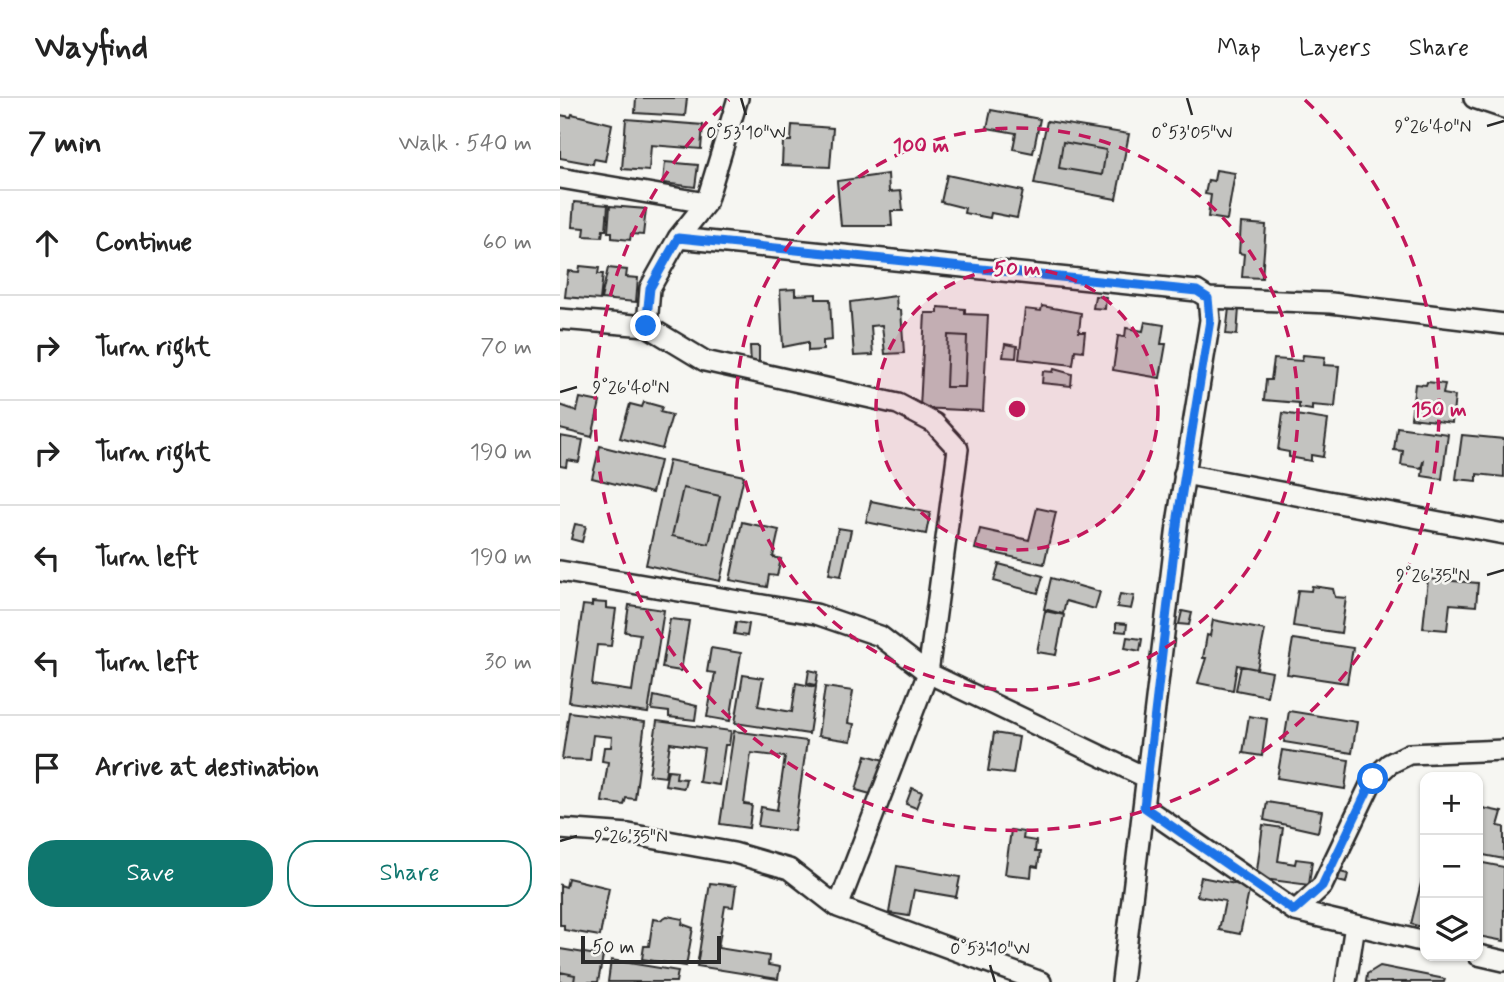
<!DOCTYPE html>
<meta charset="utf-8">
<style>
:root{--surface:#fff;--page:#f2f2f2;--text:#222;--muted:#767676;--line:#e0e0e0;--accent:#0f766e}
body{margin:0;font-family:Mynerve,sans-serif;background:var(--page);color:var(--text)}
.controls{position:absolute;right:21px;bottom:21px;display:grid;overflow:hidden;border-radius:14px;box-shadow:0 2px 5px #0004}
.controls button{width:63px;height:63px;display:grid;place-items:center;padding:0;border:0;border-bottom:2px solid var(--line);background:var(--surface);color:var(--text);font:35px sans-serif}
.scale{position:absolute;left:21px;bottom:18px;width:140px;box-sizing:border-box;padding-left:7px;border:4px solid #2b2b2b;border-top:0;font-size:19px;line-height:24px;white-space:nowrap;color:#2b2b2b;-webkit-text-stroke:5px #f6f6f2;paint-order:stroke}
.stop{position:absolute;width:21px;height:21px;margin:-16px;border:5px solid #1a73e8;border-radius:50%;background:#fff}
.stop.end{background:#1a73e8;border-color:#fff;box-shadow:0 2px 7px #0008}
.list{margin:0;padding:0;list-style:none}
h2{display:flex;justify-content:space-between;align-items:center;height:91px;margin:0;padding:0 28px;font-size:30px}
h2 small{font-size:23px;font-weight:400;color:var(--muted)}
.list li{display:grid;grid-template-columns:46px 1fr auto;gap:21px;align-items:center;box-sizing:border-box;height:105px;padding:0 28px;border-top:2px solid var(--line)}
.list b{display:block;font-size:26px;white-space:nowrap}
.list em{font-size:23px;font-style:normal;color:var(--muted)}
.actions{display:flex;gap:14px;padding:21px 28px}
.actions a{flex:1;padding:16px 0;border:2px solid var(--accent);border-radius:28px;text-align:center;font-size:24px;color:var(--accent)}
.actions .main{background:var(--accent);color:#fff}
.icon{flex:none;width:38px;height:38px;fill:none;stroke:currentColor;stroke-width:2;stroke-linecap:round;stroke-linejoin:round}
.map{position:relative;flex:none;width:944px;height:884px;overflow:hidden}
header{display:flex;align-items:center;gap:42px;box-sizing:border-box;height:98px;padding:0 35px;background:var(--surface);border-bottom:2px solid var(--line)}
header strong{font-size:33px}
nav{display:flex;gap:38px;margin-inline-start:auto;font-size:24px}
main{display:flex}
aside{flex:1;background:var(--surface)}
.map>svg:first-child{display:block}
.building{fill:#c3c3c0;stroke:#2b2b2b;stroke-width:2;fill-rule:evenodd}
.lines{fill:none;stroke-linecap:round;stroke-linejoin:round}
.street-casing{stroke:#2b2b2b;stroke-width:24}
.street{stroke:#f6f6f2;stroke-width:19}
.route{stroke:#1a73e8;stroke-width:9}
.ticks{fill:none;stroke:#2b2b2b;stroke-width:2.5}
.ring{fill:none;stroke:#c2185b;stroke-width:3.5;stroke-dasharray:12 9}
.ticks-label{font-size:18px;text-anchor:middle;fill:#2b2b2b;stroke:#f6f6f2;stroke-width:5;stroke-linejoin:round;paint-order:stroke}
.centre{fill:#c2185b;stroke:#f6f6f2;stroke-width:3.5}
.ring-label{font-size:21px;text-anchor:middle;font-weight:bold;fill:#c2185b;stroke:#f6f6f2;stroke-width:5;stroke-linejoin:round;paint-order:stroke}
</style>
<header>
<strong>Wayfind</strong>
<nav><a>Map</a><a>Layers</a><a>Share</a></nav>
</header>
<main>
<aside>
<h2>7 min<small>Walk · 540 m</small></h2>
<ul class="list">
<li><svg class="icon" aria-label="ahead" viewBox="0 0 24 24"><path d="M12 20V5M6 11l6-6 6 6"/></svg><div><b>Continue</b></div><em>60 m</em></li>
<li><svg class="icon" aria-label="right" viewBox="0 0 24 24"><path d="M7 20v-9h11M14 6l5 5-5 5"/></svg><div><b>Turn right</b></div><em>70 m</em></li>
<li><svg class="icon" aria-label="right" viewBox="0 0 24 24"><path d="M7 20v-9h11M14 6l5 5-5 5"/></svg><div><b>Turn right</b></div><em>190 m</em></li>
<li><svg class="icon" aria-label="left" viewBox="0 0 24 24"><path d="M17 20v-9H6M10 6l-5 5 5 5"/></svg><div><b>Turn left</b></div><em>190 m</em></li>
<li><svg class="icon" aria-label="left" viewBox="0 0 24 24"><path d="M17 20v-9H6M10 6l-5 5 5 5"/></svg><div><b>Turn left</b></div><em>30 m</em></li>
<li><svg class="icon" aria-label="arrive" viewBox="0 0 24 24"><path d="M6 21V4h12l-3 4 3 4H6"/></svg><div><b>Arrive at destination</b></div></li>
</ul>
<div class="actions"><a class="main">Save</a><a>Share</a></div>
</aside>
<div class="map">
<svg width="944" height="884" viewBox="0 0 944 884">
<rect width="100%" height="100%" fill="#f6f6f2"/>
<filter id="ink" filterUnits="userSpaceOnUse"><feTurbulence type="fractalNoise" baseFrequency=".0143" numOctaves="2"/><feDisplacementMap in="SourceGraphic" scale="14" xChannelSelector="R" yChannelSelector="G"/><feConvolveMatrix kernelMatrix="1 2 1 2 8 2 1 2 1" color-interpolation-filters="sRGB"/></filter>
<g filter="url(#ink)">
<!-- building -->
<path class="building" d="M76,0H127L125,18L75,15Z
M431,12L480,21L473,55L453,51L456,35L427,30Z
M12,16L52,26L45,63L34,61L33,66L0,60V17L11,19Z
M66,21L143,27L141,51L91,47L89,73L62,71Z
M487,23L569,36L556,101L474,86ZM503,44L546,52L542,77L499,70Z
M232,27L273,30L270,69L222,67L223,43H231Z
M503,44L546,52L542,77L499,70Z
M105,64L138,67L135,89L103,85Z
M656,72L675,75L667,122L648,119L651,97L645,96L648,82L654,83Z
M328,76L329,94L341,93L343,113H331L332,128H281L277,83Z
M387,77L463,93L457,120L431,115L430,120L404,115L405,110L381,104Z
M14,104L48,107L46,132H43L42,139L24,138L25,130L12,129Z
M50,108L86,111L83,137L71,136L70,142L52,140V134H48Z
M681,125L706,127L702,180L682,179L684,156L679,155Z
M20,168L39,170L38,176H43L40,202L5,199L8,173L19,174Z
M48,170L67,172L66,179L78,180L76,204L41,201Z
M235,191V197L256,196V201H270L272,242L263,243V252L248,253V244L223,249L220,192Z
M336,198L337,212H341L344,255L325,256L322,227L311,228L313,257L294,258L290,204Z
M535,198L546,199L545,211L533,210Z
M482,208L521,215L519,234H525L523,253L515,252L513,267L459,261L465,211L481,213Z
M378,209L405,211V216L428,217L423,313L360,310L365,215H378ZM388,237L407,238L405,289H386Z
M669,210H679L677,237L666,236Z
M585,224L604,227L601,246H606L600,280L553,272L558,238L565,239L566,230L583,233Z
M388,237L407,238L405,289H386Z
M445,246L457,248L456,260L443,259Z
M190,248H199V268H191Z
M743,257L765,259L764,267L779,268L775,309L752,307V312L739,310V305L704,302L706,282H711L714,261L742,263Z
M494,271L512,276L511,288L482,285L483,273L493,274Z
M867,284L885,286L883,296L895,298L892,325L851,320L855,286L866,287Z
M20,300L40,304L32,339L0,331V307L17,313Z
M84,304L102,309L100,314L112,317L102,351L60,340L70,306L82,309Z
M723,315L768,322L763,359L751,357V363L729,359V354L718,352Z
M837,329L888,336L882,381L862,378L864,361L861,370L841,367L843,353L834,352Z
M902,337L944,341V379L917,376V383L896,381Z
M0,338L23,342L19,364L7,362L6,369L0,368Z
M40,348L100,363L92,395L32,380Z
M109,362L184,378L160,483L86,467ZM123,390L160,398L149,446L112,438Z
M123,390L160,398L149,446L112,438Z
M311,403L370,415L366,436L306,424Z
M477,410L496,414L484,466L415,451L420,431L469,442Z
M182,424L219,432L213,459L221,461L217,478L209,477L207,489L170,482Z
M15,426L26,428L22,444L11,441Z
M278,430L291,432L281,478L269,476Z
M439,466L483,478L478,495L434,483Z
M491,480L540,494L535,511L506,503L503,516L484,511Z
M868,481L918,485L916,508L890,506L887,532L863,530Z
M752,488L773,491L775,499L786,500L781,535L733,528L738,492L751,493Z
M560,496L574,498L571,511L557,509Z
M32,504L46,505V510L56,511L51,548L37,547L32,587L72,593L80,536L65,534L69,507L104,512L88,615L9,604L23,507L32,508Z
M485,513L504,517L496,557L477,554Z
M622,513L632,515L629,527L619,526Z
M110,521L129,523L121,573L102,570Z
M653,522L705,532L697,571L677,567L673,592L638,585L646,560H643L647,537L650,538Z
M176,524L189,526L187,538L174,536Z
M556,525L567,526L566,534L556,533Z
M567,539L582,541L580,553L565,550Z
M733,541L793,550L787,585L727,576Z
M151,550L181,555L170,623L147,619L155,575L147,574Z
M681,568L712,574L707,598L676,592Z
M249,572L258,574L256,587L247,585Z
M183,577L203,580L198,608L232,614L236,585L256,589L249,636L175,625Z
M265,589L293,593L288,625L294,626L291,643L258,638Z
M94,598L137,608L135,622L109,619V614L92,612Z
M729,613L797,624L792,655L724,644Z
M9,614L85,624L75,701L66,700L64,707L42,704L48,664L42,663L44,649H51L52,639L33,637L30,662L2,661Z
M689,618L707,621L702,658L683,655Z
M97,623L171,633L169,647H165L159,687L139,684L144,650L110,645L105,679L89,677Z
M174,633L247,643L234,733L198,728L201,709L217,712L225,659L191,655L184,706L192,707L189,730L160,726Z
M434,635L459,639L453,676L428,673Z
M722,652L789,662L785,691L717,680Z
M306,657L324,662L314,697L296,692Z
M108,672L117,673L116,680L126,681L124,690L105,687Z
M352,690L362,694L356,710L346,706Z
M707,704L762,713L758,734L704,722Z
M918,709L942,714L938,728L944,729V761L918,756Z
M703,727L723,730L718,763L735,766L736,761L752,763L749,787L696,780Z
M451,732L464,734L463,741L476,743L475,754H480L478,769L472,768L471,779L445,776Z
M918,764L944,769V843L918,838Z
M337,768L400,779L396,799L354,792L349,818L329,815Z
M865,769V830L851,826Z
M780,774L788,776L786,785L778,783Z
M641,779L690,789L680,836L659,832L665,803L637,798Z
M8,780L49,790L40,838L4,832V827H0V787L6,789Z
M150,785L176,788L173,809L165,808L158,850L209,858L208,867L220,869L218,881L137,868Z
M107,818L123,821L122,826L133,830L126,868L82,861L84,848H89L93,821L100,822Z
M0,851L43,858L38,884H14L15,877L0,874Z
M51,862L118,873L116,884H48Z
M820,868L885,881L884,884H806L807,876Z
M0,874L15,877L14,884H0Z"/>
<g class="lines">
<defs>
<path id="street" d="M914,0L944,10
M0,80L146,105
M118,140L637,193L648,200L650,222L618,419L562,884
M648,200L771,205L944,226
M0,221L87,228L145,263L338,306L374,325L398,351L368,575L278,809
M87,228L90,190L118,140L146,105L178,0
M624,376L944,436
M0,473L256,516L320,538L368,575L587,680
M584,709L735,813L795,827L786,884
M0,731L69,736L174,755L229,771L278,809L481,884
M735,813L762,788L813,681L829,666L849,656L944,652
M795,827L865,844
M918,857L944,863"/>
</defs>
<!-- street casing -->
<use href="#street" class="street-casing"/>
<!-- street -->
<use href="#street" class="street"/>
</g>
</g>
<g class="lines" filter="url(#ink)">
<!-- route -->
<path class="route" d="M86,228L90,190L118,140L637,193L648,200L650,222L618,419L584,709L734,813L762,788L813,681"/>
</g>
<!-- ticks -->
<path class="ticks" d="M181,0L186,17M627,0L632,17M927,28L944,23M0,294L17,289M927,477L944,472M0,743L17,738M430,867L435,884"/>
<!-- distance rings -->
<circle cx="457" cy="311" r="141" fill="#c2185b" fill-opacity=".12"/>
<g class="ring">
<circle cx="457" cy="311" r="141"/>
<circle cx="457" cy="311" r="281"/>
<path d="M745 2A422 422 0 1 1 169 2"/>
</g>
<g class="ticks-label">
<text x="873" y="34">9°26'40"N</text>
<text x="186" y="40">0°53'10"W</text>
<text x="632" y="40">0°53'05"W</text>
<text x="71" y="295">9°26'40"N</text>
<text x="873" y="483">9°26'35"N</text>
<text x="71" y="744">9°26'35"N</text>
<text x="430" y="856">0°53'10"W</text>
</g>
<circle cx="457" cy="311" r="10" class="centre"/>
<g class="ring-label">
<text x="361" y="54">100 m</text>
<text x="457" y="177">50 m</text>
<text x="879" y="318">150 m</text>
</g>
</svg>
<div class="controls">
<button>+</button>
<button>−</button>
<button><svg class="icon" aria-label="layers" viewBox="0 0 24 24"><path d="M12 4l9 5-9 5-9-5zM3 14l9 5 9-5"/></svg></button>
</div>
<div class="scale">50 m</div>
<div class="stop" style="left:813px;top:681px"></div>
<div class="stop end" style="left:86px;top:228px"></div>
</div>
</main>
